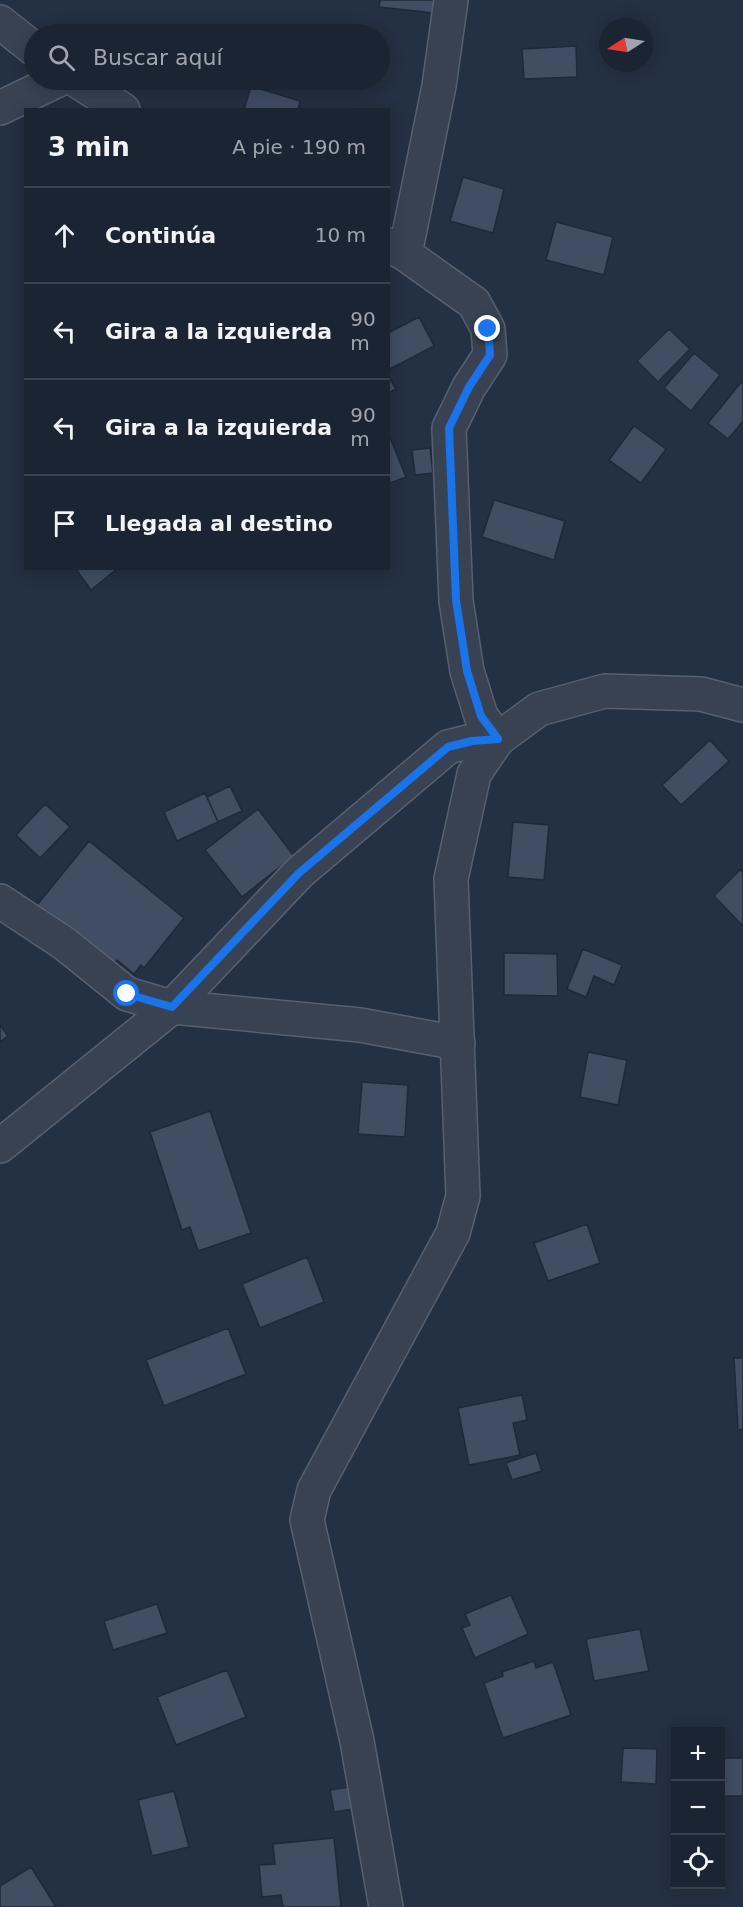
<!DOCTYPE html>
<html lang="es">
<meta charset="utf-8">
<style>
:root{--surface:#1b2432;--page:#28303e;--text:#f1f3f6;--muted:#a0a4ac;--line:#39414d}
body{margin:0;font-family:"DejaVu Sans",sans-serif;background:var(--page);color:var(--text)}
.controls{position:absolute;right:18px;bottom:18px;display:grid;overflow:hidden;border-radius:0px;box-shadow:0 3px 15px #0003}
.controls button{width:54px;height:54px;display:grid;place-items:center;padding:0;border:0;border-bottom:2px solid var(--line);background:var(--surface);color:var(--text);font:30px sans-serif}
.compass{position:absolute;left:599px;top:18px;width:54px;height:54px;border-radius:50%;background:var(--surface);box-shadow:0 3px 15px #0003;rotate:258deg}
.stop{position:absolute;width:18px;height:18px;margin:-14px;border:4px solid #1a73e8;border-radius:50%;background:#fff}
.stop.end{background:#1a73e8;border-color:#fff;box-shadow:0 2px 6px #0008}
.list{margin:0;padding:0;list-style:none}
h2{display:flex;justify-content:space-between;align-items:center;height:78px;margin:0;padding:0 24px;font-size:26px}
h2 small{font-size:20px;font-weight:400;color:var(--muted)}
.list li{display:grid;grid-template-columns:39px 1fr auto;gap:18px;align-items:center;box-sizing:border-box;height:96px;padding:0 24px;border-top:2px solid var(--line)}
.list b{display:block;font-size:22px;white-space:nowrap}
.list em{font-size:20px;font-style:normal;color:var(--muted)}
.icon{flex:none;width:33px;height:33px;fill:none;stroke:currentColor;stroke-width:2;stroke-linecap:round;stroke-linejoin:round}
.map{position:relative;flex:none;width:743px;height:1907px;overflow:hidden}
.search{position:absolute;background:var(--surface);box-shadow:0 3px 15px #0003;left:24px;top:24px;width:366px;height:66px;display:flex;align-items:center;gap:15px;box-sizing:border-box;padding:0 21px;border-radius:33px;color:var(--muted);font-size:22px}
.panel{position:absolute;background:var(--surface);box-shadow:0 3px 15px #0003;left:24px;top:108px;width:366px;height:462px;border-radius:0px}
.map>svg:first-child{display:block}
.building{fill:#404d63;stroke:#1f2939;stroke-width:1.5}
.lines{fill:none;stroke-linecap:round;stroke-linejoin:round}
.minor-casing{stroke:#57606f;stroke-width:36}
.tertiary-casing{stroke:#57606f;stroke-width:36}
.minor{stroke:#394252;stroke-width:33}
.tertiary{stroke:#394252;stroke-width:33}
.route{stroke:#1a73e8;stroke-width:8}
</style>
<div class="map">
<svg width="743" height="1907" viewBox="0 0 743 1907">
<rect width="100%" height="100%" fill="#243043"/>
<!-- building -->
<path class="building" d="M380,0H436L434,13L379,7Z
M128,24L131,34H112L110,29Z
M576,46L577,77L524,79L522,49Z
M264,80H296V87L263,85Z
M251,86L300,101L298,110H244Z
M463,177L504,189L493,233L450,221Z
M556,222L613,237L604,275L546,260Z
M419,317L434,346L388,370V333Z
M669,329L690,349L658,382L637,361Z
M694,353L720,375L691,411L664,388Z
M388,376L396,389L388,393Z
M743,380V421L728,439L708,423Z
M634,426L666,449L641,483L609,460Z
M388,433L406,477L388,484Z
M430,448L433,473L415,475L412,450Z
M494,500L565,521L554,560L482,537Z
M75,568H118L91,590Z
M710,740L729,761L681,805L662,785Z
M230,786L242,811L218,822L207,797Z
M205,793L218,822L177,841L164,812Z
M45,804L70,827L40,858L16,835Z
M258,809L294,856L242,897L205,850Z
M513,822L549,825L544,880L508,877Z
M89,841L184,918L144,968L141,965L134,974L117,960L112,967L37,905Z
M740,870L743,872V926L714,896Z
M583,949L622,965L614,985L594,976L586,997L567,989Z
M504,953L557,954L558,996L504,995Z
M0,1025L8,1036L0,1042Z
M588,1052L627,1060L618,1105L580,1097Z
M362,1082L408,1085L405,1137L358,1134Z
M210,1111L251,1233L198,1251L190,1227L182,1230L150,1132Z
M587,1224L600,1263L548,1281L534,1243Z
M307,1257L324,1302L260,1328L242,1284Z
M228,1328L246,1374L164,1406L146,1360Z
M734,1358H743V1429L738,1430Z
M522,1395L527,1420L513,1423L520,1455L469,1465L458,1408Z
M536,1453L542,1471L512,1480L506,1463Z
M511,1595L528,1634L475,1658L462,1628L470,1625L465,1614Z
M157,1604L167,1633L113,1650L104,1621Z
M640,1629L649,1671L594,1681L586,1639Z
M534,1661L536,1668L553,1662L571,1715L503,1738L484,1683L503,1676L502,1672Z
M227,1670L246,1717L176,1745L157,1697Z
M623,1748L657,1749L656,1784L621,1782Z
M720,1758H743V1796H720Z
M349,1787L353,1809L334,1812L330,1790Z
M174,1791L189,1847L152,1856L138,1800Z
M334,1838L341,1907H283L281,1895L262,1897L259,1865L275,1864L273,1844Z
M31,1867L56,1907H0V1886Z"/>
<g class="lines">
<defs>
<path id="minor" d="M0,22L34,49
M76,80L123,110
M0,108L58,80
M388,245L405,254L474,303L488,329L490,355L469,387L449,428L456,601L467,671L481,716L498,739
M405,254L439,86L451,0
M0,901L65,944L127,994L172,1007L360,1025L458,1043
M0,1146L172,1007L299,873L448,747L472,741L498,739"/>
<path id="tertiary" d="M386,1907L357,1741L307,1520L314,1490L453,1233L463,1196L451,879L474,774L498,739L539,709L605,691L701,694L743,705"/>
</defs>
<!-- minor casing -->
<use href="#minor" class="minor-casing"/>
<!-- tertiary casing -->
<use href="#tertiary" class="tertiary-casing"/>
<!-- minor -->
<use href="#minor" class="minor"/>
<!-- tertiary -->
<use href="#tertiary" class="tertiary"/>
</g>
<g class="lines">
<!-- route -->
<path class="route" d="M127,994L172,1007L299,873L448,747L472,741L498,739L481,716L467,671L456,600L449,428L469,387L490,355L488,329"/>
</g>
</svg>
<div class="controls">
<button>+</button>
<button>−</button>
<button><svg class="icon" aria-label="locate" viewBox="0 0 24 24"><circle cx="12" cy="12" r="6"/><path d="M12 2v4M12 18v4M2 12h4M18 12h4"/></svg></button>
</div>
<svg class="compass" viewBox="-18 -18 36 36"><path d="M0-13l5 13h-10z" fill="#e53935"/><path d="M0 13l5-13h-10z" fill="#a0a4ac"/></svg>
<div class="stop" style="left:127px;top:994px"></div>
<div class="stop end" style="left:488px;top:329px"></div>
<div class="search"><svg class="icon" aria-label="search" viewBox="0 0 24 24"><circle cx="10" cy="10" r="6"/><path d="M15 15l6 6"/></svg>Buscar aquí</div>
<section class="panel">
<h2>3 min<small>A pie · 190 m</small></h2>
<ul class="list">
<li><svg class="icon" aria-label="ahead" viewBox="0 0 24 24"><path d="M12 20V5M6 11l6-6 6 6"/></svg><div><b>Continúa</b></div><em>10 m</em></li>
<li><svg class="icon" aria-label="left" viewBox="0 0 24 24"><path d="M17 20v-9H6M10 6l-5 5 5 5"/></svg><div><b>Gira a la izquierda</b></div><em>90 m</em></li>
<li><svg class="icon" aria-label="left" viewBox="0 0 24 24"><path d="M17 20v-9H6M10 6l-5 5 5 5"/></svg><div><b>Gira a la izquierda</b></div><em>90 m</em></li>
<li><svg class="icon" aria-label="arrive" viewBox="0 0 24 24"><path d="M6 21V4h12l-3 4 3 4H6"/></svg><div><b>Llegada al destino</b></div></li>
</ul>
</section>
</div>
